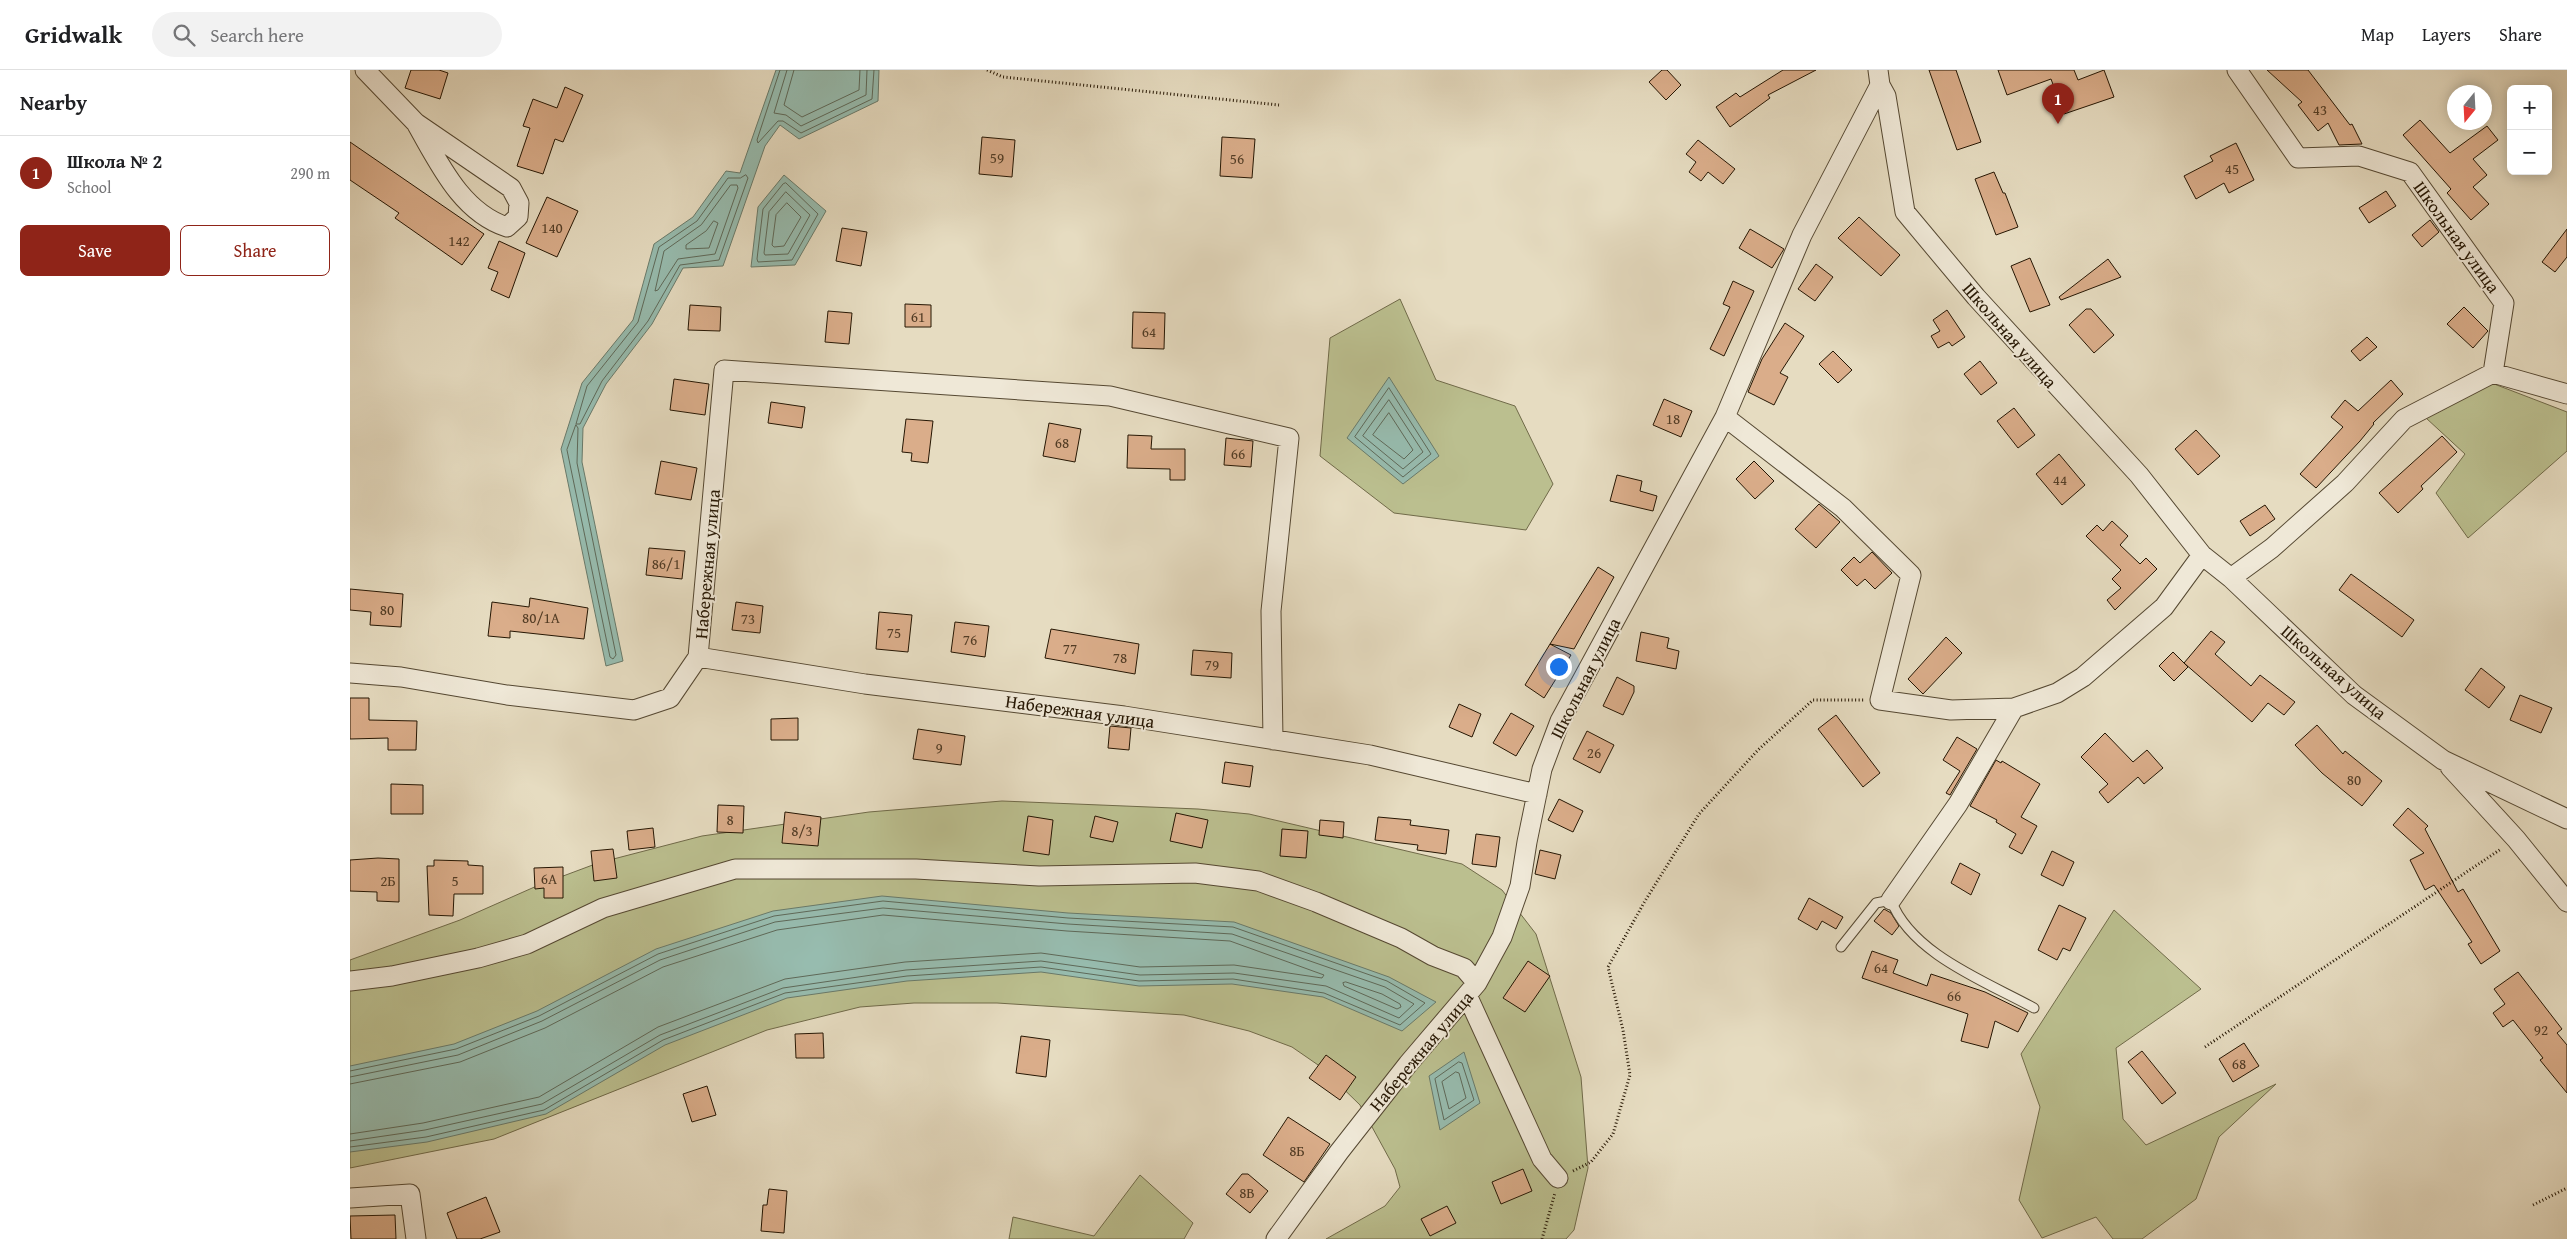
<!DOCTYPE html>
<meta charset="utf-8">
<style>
:root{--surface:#fff;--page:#f2f2f2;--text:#202124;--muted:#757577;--line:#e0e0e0;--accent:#8f2418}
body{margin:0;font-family:"Gentium Book Plus",serif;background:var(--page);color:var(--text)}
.controls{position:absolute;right:15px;top:15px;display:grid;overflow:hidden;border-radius:8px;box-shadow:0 2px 12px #0003}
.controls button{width:45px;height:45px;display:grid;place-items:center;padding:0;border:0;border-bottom:1px solid var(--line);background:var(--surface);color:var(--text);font:25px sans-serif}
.compass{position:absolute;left:2097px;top:15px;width:45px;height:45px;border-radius:50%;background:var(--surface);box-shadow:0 2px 12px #0003;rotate:198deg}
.you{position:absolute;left:1208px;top:596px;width:18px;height:18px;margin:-12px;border:4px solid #fff;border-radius:50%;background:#1a73e8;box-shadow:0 0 0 8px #1a73e833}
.badge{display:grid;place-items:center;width:32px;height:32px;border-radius:50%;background:var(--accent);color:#fff;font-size:16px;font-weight:700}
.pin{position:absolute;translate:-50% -41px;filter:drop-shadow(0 1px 2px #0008)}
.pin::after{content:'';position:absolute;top:26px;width:18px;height:15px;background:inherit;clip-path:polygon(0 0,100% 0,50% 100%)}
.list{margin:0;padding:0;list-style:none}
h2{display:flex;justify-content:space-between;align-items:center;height:65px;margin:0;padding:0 20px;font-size:21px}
h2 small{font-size:16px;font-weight:400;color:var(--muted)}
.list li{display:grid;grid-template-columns:32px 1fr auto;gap:15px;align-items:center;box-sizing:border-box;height:75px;padding:0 20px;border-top:1px solid var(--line)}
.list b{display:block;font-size:19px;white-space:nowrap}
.list p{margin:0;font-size:16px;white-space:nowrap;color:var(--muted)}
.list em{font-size:16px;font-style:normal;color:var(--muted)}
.actions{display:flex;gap:10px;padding:15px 20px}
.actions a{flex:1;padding:11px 0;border:1px solid var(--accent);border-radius:8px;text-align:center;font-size:18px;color:var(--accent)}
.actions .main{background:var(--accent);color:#fff}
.icon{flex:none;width:28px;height:28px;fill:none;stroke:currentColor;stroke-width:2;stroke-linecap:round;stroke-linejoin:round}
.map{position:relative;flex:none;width:2217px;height:1169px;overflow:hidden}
header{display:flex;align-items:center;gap:30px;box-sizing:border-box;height:70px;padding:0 25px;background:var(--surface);border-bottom:1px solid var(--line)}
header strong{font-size:24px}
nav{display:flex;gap:28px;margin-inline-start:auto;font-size:18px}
.search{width:350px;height:45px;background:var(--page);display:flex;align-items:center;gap:12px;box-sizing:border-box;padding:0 18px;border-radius:28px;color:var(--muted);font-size:19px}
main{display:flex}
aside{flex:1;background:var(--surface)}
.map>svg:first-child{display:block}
.green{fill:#bbbf8f;stroke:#706a49}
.water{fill:#97bcaf;stroke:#697a6a}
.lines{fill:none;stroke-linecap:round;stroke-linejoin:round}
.shore{stroke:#5e6959;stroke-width:1}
.building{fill:#daad8a;stroke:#251603}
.lane-casing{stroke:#554832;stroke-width:11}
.street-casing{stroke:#554832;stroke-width:21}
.path{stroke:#251603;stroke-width:3;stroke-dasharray:1 2.5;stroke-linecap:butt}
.lane{stroke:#efe8d7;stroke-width:9}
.street{stroke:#efe8d7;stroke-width:19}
.labels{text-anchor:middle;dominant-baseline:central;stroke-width:4;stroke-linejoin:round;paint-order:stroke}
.number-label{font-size:15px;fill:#523c25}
.street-label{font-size:18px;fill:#251603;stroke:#efe8d7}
</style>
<header>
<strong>Gridwalk</strong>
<div class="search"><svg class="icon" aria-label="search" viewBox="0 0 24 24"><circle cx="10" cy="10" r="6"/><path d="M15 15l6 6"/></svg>Search here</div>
<nav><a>Map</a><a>Layers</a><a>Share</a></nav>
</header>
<main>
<aside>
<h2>Nearby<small></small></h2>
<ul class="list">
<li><span class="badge">1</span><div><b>Школа № 2</b><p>School</p></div><em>290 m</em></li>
</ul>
<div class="actions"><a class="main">Save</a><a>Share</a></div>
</aside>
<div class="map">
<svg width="2217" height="1169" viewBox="0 0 2217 1169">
<rect width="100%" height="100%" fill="#e6dcc1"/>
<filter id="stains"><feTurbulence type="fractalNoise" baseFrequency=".004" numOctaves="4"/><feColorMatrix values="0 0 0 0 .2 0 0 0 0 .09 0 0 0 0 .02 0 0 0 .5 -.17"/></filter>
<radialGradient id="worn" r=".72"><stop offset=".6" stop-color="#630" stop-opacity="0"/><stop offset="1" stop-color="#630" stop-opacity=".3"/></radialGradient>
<!-- green -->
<path class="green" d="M1050,229L1086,310L1165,336L1203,414L1176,460L1044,443L970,386L980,268Z
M2139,312L2217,342V381L2118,468L2086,423L2115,384L2076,348Z
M652,731L848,739L899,744L1112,794L1152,820L1186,864L1231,1007L1238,1098L1224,1160L1216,1169H976L1035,1136L1050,1117L1045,1099L1010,1035L971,997L942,977L899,961L834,945L647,933H564L510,937L417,960L144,1069L0,1098V890L110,850L189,815L248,793L352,766L519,742Z
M1764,840L1851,919L1766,978L1773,1049L1796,1075L1926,1014L1869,1067L1846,1129L1792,1169H1763L1746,1147L1692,1168L1669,1130L1690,1037L1671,984Z
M790,1105L843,1153L834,1169H659L663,1147L744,1166Z"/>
<!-- water -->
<path class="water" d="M426,0H529L528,31L449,69L430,55L415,76L373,196L333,198L302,254L256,314L233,358L232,392L273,591L256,596L211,379L232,313L283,250L304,174L343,147L376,101L390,103Z
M434,105L476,141L445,195L401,197L408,137Z
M1039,307L1089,386L1053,414L997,368Z
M532,826L718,843L884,852L1039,907L1086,932L1052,961L973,927L882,914L789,916L691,902L557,911L437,928L315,975L196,1044L77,1072L0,1082V996L104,974L187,941L306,879L423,841Z
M1114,982L1130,1033L1090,1060L1079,1006Z"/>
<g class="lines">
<!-- shore -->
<path class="shore" d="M430,0L407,70L408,73L428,51H433L451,63L522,29L524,0
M437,0L424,43L436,45L451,56L516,25L517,0
M444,0L434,35L452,47L509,20L510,0
M396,105L398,108L369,190L330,195L298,251L252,311L230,354H226L237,316L288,252L309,177L347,151L378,108H390Z
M436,113L468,144L442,190L408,192L407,189L413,139L433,114Z
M381,115H387L388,118L365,184L328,189L308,220L305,221L314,181L351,155Z
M436,122L460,145L438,184L415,185L414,183L419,142Z
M437,133L451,147L434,176L424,177L422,175L426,145Z
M364,151L368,153L359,178L336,179V175L356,161Z
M1039,318L1081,384L1053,407L1005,367Z
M1039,330L1073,382L1053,399L1013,366Z
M1039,343L1063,380L1054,389L1023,365Z
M226,355L228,358L227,393L266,585L263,589L260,587L217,380Z
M996,912L1032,924L1050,934L1051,937L1047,939L994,916L993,913Z
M1109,992L1112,993L1124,1030L1094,1050L1085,1009Z
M0,1001L106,979L189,946L308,884L424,846L533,831L718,848L883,857L1037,911L1075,933L1050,955L974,923L883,909L789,911L691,897L557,906L435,923L313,970L194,1040L76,1067L0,1077
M1106,1002L1109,1003L1116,1028L1099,1039L1092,1012Z
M0,1007L108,985L192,951L310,890L425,852L533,838L718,854L882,864L1035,917L1064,934L1049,948L976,916L884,903L790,905L691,891L556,900L433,918L310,965L192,1034L75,1060L0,1071
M0,1014L110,992L195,958L313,897L427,860L533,845L717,861L880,871L974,905L972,908L884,895L790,897L691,883L555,892L435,909L308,957L189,1027L73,1053L0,1064"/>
</g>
<!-- building -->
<path class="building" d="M61,0H89L98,3L90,29L55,18Z
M1312,0H1317L1331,15L1316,30L1299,12Z
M1433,0H1466L1418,25L1420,28L1380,57L1366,37L1386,23L1390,27Z
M1579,0H1606L1631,72L1607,80Z
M1648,0H1724L1728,10L1754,0L1764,27L1714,44L1701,9L1657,25Z
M1917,0H1958L2000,55L2002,54L2012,74L1989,75L1978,53L1968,61L1948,35L1952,32Z
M215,17L233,25L213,72L205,69L193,104L167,96L180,58L173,56L183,29L207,38Z
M2070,50L2100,83L2137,56L2148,70L2123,89L2137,105L2123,117L2139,134L2121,150L2097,123L2101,119L2053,65Z
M632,67L665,70L662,107L629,104Z
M872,67L905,69L902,108L870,106Z
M1348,70L1385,99L1373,114L1358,102L1351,111L1339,102L1346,92L1336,84Z
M0,72L134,164L112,195L45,148L49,143L0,110Z
M1886,73L1904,110L1879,123L1874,113L1846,129L1834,106L1863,91L1860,86Z
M1644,102L1653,123H1655L1668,157L1646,165L1625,109Z
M2036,121L2046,136L2019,153L2009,138Z
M197,127L228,141L207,187L176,173Z
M1509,147L1550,185L1531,206L1488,168Z
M2080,150L2089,162L2072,177L2062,165Z
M492,158L517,162L511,196L486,191Z
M1400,159L1434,179L1422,198L1389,178Z
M2217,159V187L2205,202L2192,192Z
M149,171L175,183L159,228L141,220L148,202L138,198Z
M1680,188L1700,235L1680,242L1661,196Z
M1758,189L1771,207L1711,230L1709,227Z
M1466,194L1483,207L1465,231L1448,219Z
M1383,211L1404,221L1374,286L1360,279L1380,237L1373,234Z
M555,234L581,235V257H555Z
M340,235L371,237L370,261L338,260Z
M2114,237L2138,261L2123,278L2097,254Z
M1736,239H1741L1764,265L1744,283L1719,255Z
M1597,240L1615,267L1602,276L1599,272L1588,278L1581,266L1590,261L1583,250Z
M478,241L502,243L499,274L475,272Z
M783,242L815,243L814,279L782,278Z
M1435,253L1454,266L1430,303L1438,307L1424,335L1398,322L1412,289Z
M2017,267L2027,277L2010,291L2001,281Z
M1483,281L1502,300L1488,313L1469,294Z
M1630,291L1647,313L1631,325L1614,304Z
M324,309L359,314L355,345L320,340Z
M2041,310L2053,324L2023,353L2024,354L2010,371L1966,418L1950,404L1993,357L1981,347L1995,330L2008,341Z
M1314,329L1342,341L1331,367L1303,355Z
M421,332L455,337L452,358L418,353Z
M1664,338L1685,365L1668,378L1647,351Z
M556,349L583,351L578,393L561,391L562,383L552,382Z
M699,353L731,359L725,392L693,386Z
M1846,360L1870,386L1848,405L1825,379Z
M778,365L802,366L801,379H835V410H820V399L777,398Z
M2092,366L2107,382L2071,416L2073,419L2048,443L2029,423Z
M876,368L903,371L901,397L874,395Z
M1709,384L1735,415L1712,435L1686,404Z
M311,391L347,398L341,430L305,424Z
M1404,391L1424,411L1405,429L1386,409Z
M1267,405L1292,411L1290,421L1307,426L1303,441L1260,431Z
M1469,434L1490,452L1466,478L1445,459Z
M1915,435L1925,449L1900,466L1890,451Z
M1762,451L1778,466L1770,475L1790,494L1796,488L1807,499L1765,540L1757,530L1771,518L1762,509L1771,500L1736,466L1747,455L1753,461Z
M299,478L335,481L332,509L296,505Z
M1522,482L1542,503L1525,519L1515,509L1507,516L1491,500L1504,487L1510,493Z
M1248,497L1264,507L1224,579L1200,574Z
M2001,504L2064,550L2052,567L1989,520Z
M0,519L53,524L51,557L20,555L21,542L0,540Z
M180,528L238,538L234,569L160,561V568L138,566L142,532L179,537Z
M386,532L413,536L410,563L382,560Z
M529,542L562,545L558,582L526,579Z
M605,552L639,556L635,587L601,582Z
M701,559L789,574L785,604L695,588Z
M1861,561L1875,572L1865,584L1901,616L1910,605L1945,632L1934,645L1918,633L1902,652L1834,593Z
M1291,562L1319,568L1317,578L1329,581L1326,599L1286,591Z
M1596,567L1612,583L1573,624L1558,609Z
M1200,574L1221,585L1194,628L1175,615Z
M843,580L882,583L881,608L841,605Z
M1823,582L1838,597L1824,611L1809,596Z
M2131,598L2155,617L2139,638L2115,620Z
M1267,607L1284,616V622L1273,645L1253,636Z
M2170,625L2202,638L2191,663L2160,650Z
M0,628H19V650L67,651L66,680H38V668L0,669Z
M1109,634L1131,644L1122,667L1099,657Z
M1161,643L1184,656L1166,686L1143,673Z
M1486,645L1530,703L1513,717L1468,659Z
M448,648V670H421V649Z
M1967,655L1993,684L1995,681L2032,711L2012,736L1972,703L1945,675Z
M760,656L781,658L779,680L758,678Z
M568,659L615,666L611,695L563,689Z
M1237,661L1264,675L1250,703L1223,689Z
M1755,663L1783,692L1797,680L1813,698L1794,714L1788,707L1758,733L1749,722L1758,714L1731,687Z
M1607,667L1627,679L1600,725L1596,723L1610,701L1593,690Z
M1646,690L1651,693L1652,691L1690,714L1671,747L1687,756L1672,784L1659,777L1666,764L1646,752L1647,750L1620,736Z
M875,692L903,696L900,717L872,713Z
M41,714L73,715V744H41Z
M1209,729L1233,741L1223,762L1198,750Z
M368,735L394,736L393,763L367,762Z
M2058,738L2078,756L2075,759L2108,822L2113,819L2150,881L2131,894L2118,874L2122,872L2084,815L2075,820L2060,790L2074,783L2043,755Z
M435,742L471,747L468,776L432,773Z
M826,743L858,750L852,778L820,771Z
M678,746L703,750L699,785L673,781Z
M745,746L768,752L763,772L740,767Z
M1028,747L1061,750L1060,755L1099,760L1096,784L1067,780L1068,775L1025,770Z
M970,750L994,752L993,768L969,765Z
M303,758L305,777L279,780L277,761Z
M932,759L958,761L956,788L930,786Z
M1126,764L1150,767L1146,797L1122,794Z
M263,779L267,808L244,811L241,781Z
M1190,780L1211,785L1205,809L1185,804Z
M1702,781L1724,792L1713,816L1691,805Z
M28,788L49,789V832L27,831V822L0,821V790Z
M84,790L118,791V795L133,796V824H104L103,846L79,845L77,796H84Z
M1610,793L1630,804L1621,825L1601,813Z
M213,797V828H194V818L185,819L184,798Z
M1459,828L1493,847L1486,859L1472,851L1467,860L1448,849Z
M1709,835L1736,848L1720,881L1713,878L1707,890L1688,880Z
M1534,839L1541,843L1549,856L1542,865L1524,851Z
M1522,881L1548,890L1543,903L1577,916L1581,904L1635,922L1678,943L1668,962L1645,951L1638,978L1611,971L1618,944L1512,908Z
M1178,891L1200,906L1175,942L1153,928Z
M2168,902L2212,959L2207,963L2217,975V1023L2190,990L2193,988L2163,950L2153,957L2143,943L2155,934L2144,919Z
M473,963L474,988H446L445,964Z
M671,966L700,970L696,1007L666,1003Z
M1894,973L1909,996L1883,1012L1869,989Z
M1792,981L1826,1023L1812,1034L1778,992Z
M976,985L1006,1007L990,1030L959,1008Z
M357,1016L366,1045L342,1052L333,1024Z
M938,1047L980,1074L954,1112L913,1085Z
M1173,1099L1182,1121L1151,1134L1142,1112Z
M892,1104H898L918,1121L900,1143L876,1124Z
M419,1119L437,1121L434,1163L411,1161L413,1135H417Z
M136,1127L150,1162L130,1169H107L97,1143Z
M1097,1136L1106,1153L1080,1166L1071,1149Z
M45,1145L46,1169H1L0,1146Z"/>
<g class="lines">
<defs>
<path id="lane" d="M1491,877L1526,833L1541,830C1561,884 1637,912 1684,938"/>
<path id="street" d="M15,0L66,53L161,118L169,133L168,147L157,157C111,142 89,93 66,53
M1528,0L1530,15L1536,26L1555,142L1626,227L1789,405L1852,485L1881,508L2004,625L2093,690L2217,749
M1887,0L1948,88L2009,86L2060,102L2154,233L2143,303L2217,324
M1375,347L1493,438L1561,505L1530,630L1601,640L1664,638L1707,623L1733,607L1814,537L1852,485
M1881,508L1922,478L1995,413L2054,349L2143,303
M348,587L515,614L774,646L1020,685L1187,724
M0,603L51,607L157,625L284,640L320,628L348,587L374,300L760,326L939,368L921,541L923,670
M2100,697L2166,769L2217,832
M1541,830L1608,734L1664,638
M0,911L42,906L128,888L177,874L253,838L385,799H566L689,806L845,803L908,811L966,832L1051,868L1083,886L1114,898L1127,913
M1117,925L1192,1089L1208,1108
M0,1128L60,1124L66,1169
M926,1169L989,1082L1058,994L1127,913L1152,867L1170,816L1177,772L1192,699L1210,651L1375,347L1452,165L1530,15"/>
</defs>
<!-- lane casing -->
<use href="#lane" class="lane-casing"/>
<!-- street casing -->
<use href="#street" class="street-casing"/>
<!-- path -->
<path class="path" d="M637,0L653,7L929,35
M1855,977L2151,779
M1223,1101L1241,1092L1263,1064L1280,1005L1273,960L1258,897L1295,831L1349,744L1408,680L1463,630H1514
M2183,1135L2217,1118
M1192,1169L1205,1123"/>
<!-- lane -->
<use href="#lane" class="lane"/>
<!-- street -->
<use href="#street" class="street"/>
</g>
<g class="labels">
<!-- number labels -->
<g class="number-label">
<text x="1970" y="39">43</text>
<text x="647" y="87">59</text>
<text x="887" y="88">56</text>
<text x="1882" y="98">45</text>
<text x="202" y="157">140</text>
<text x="109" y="170">142</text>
<text x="568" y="246">61</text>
<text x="799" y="261">64</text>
<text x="1323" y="348">18</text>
<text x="712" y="372">68</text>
<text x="888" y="383">66</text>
<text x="1710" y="409">44</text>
<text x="316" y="493">86/1</text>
<text x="37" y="539">80</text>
<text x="191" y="547">80/1А</text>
<text x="398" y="548">73</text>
<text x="544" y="562">75</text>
<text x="620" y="569">76</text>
<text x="720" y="578">77</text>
<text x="770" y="587">78</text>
<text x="862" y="594">79</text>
<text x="589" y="677">9</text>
<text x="1244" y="682">26</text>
<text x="2004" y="709">80</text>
<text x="380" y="749">8</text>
<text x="452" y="760">8/3</text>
<text x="199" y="808">6А</text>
<text x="38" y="810">2Б</text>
<text x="105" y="810">5</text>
<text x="1531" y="897">64</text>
<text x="1604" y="925">66</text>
<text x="2191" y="959">92</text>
<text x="1889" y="993">68</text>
<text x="947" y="1080">8Б</text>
<text x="897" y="1122">8В</text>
</g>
<!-- street labels -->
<g class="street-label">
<text transform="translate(2107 167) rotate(54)">Школьная улица</text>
<text transform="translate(1660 265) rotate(49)">Школьная улица</text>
<text transform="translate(357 494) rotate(-85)">Набережная улица</text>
<text transform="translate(1984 602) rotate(41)">Школьная улица</text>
<text transform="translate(1235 608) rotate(-63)">Школьная улица</text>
<text transform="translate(730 641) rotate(8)">Набережная улица</text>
<text transform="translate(1071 981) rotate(-50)">Набережная улица</text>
</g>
</g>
<rect width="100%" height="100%" filter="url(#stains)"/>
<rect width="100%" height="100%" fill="url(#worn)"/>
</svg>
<div class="controls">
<button>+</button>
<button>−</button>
</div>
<svg class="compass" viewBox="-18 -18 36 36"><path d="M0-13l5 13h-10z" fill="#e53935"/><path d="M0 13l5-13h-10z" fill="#757577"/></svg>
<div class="you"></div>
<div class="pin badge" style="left:1708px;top:54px">1</div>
</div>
</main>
